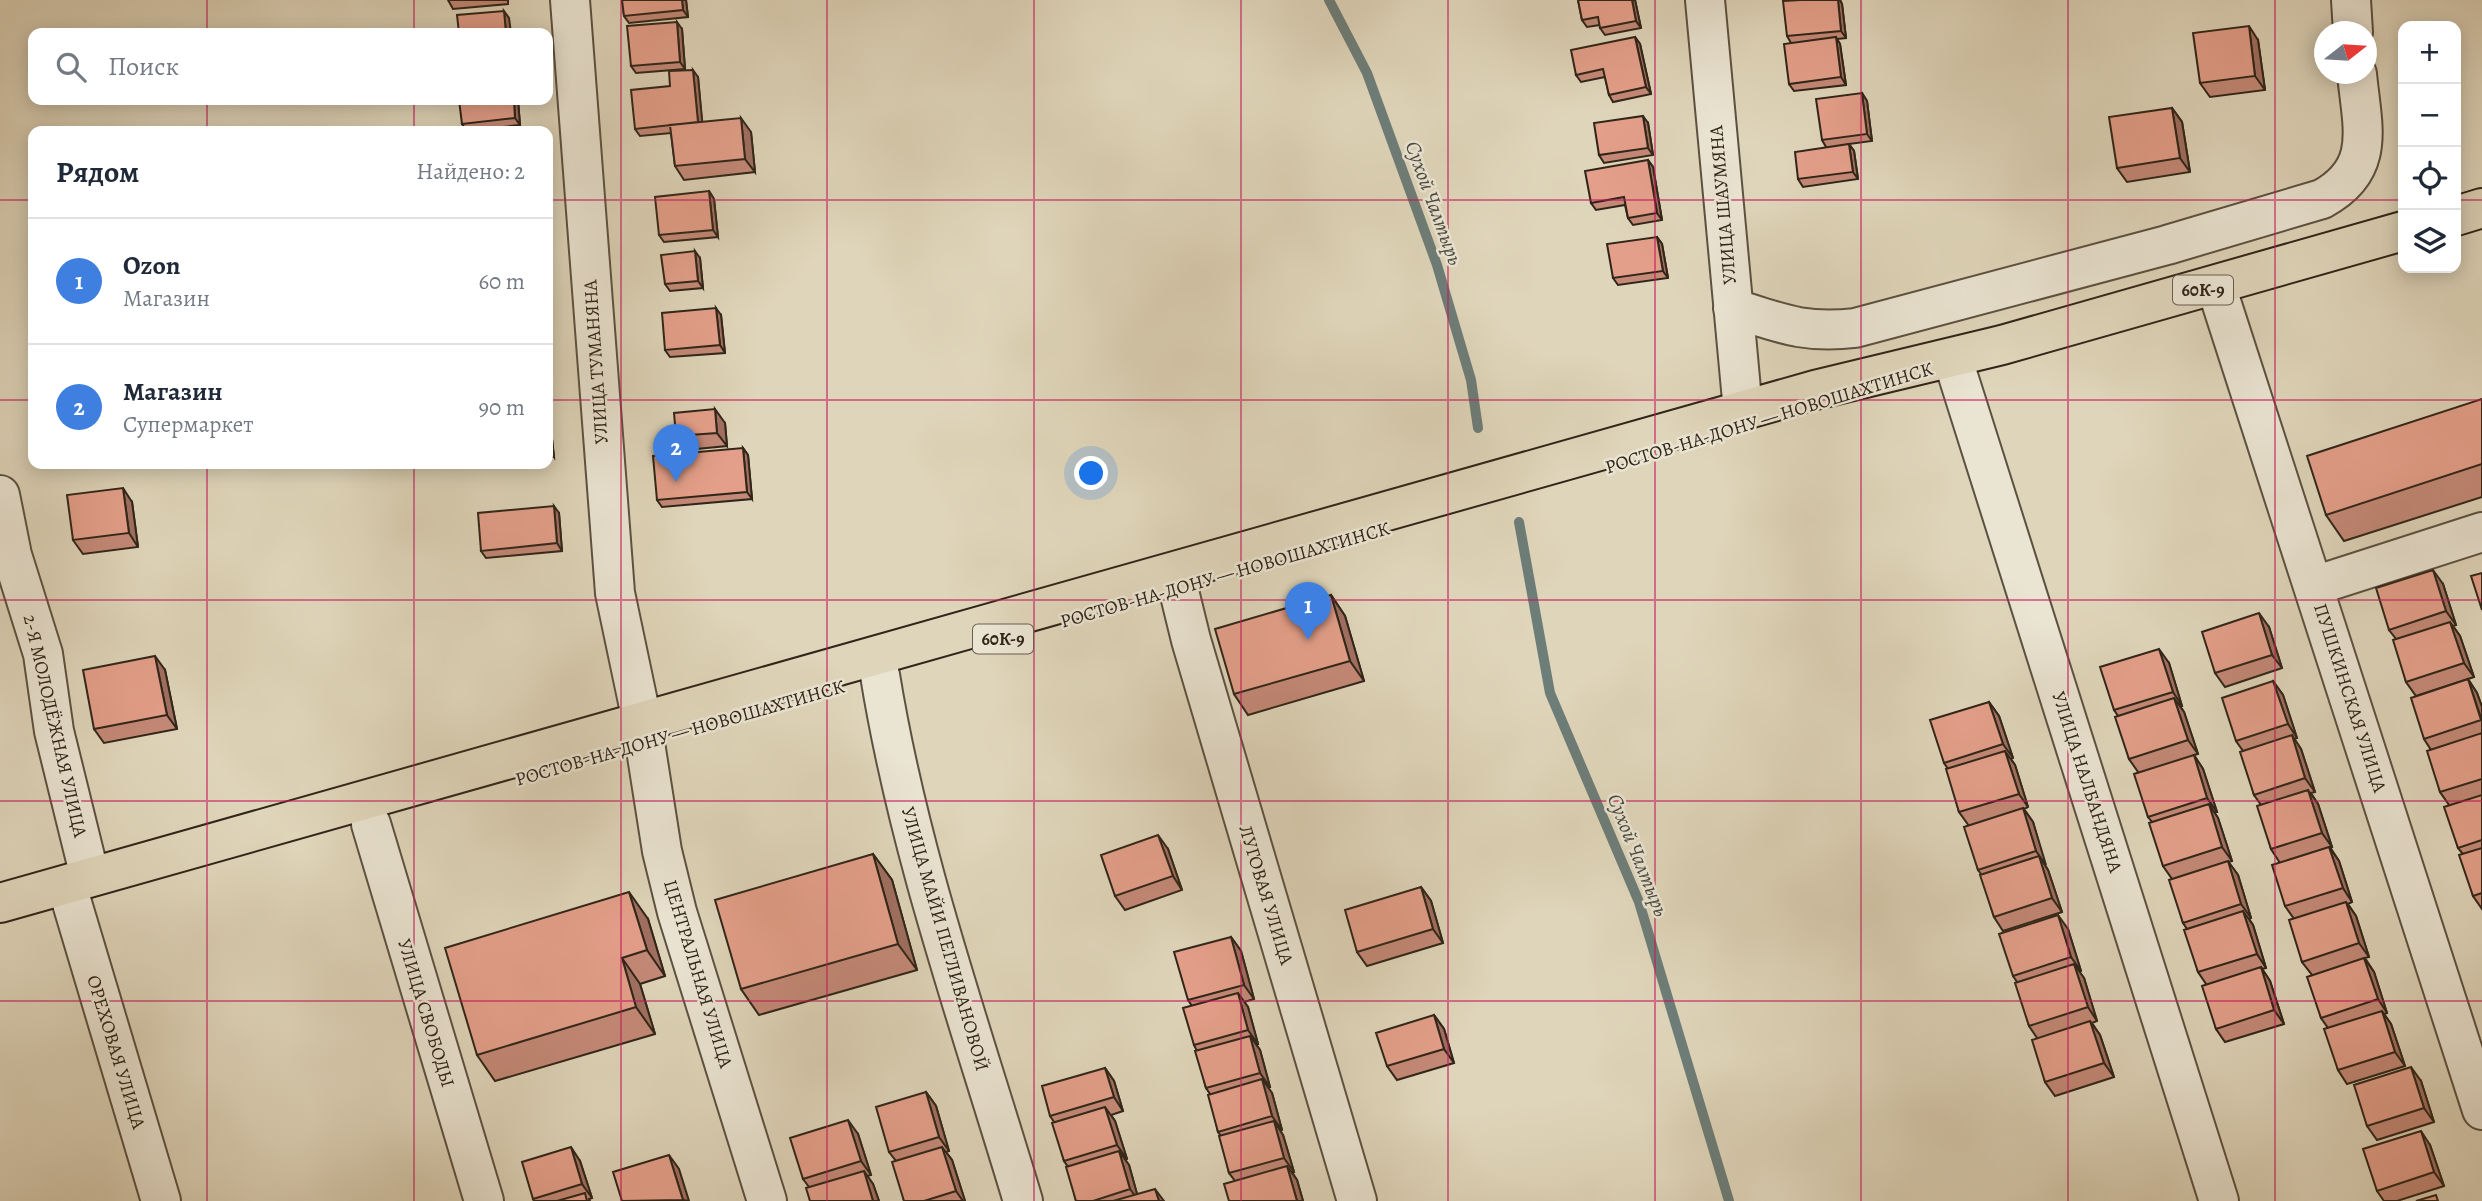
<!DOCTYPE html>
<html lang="ru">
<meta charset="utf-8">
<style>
:root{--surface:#fff;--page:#f6f6f7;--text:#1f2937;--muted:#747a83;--line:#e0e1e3;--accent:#1a73e8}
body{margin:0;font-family:Alegreya,serif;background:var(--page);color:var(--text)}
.controls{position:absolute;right:21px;top:21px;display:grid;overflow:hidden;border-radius:14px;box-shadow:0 4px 18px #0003}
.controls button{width:63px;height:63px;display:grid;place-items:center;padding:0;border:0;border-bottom:2px solid var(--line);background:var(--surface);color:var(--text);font:35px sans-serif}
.compass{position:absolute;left:2314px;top:21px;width:63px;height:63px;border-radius:50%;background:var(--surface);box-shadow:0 4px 18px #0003;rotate:73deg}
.you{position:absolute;left:1092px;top:474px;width:24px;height:24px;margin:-18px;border:5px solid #fff;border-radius:50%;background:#1a73e8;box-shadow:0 0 0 10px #1a73e833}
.badge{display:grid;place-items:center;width:46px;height:46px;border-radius:50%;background:var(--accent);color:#fff;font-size:23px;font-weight:700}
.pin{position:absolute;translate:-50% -58px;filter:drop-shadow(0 2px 4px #0008)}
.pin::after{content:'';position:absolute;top:37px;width:24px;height:21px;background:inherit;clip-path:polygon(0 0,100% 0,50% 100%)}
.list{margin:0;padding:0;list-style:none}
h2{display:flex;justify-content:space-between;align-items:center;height:91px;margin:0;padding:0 28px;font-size:30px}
h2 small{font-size:23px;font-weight:400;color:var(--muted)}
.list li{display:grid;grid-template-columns:46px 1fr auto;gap:21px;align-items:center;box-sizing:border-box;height:126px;padding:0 28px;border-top:2px solid var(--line)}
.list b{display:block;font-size:26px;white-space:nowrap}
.list p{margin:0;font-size:23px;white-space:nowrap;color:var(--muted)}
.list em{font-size:23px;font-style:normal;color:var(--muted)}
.icon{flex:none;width:38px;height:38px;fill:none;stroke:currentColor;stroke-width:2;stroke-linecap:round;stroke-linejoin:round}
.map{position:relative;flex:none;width:2482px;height:1201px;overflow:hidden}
.search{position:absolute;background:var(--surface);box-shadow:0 4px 18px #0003;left:28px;top:28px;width:525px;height:77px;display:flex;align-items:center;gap:18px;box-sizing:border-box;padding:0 24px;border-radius:14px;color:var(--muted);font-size:26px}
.panel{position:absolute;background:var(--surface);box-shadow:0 4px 18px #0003;left:28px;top:126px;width:525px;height:343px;border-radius:14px}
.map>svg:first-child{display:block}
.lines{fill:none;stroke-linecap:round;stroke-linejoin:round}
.stream{stroke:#6d7d78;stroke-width:10}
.minor-casing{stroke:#5c5141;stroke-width:42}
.major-casing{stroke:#302519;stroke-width:42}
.minor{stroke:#eae4d2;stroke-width:38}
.major{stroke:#dfd5ba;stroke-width:38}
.wall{fill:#c48977;stroke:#302519;stroke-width:2}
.shaded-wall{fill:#a06f61;stroke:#302519;stroke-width:2}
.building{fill:#e49f8a;stroke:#302519;stroke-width:2}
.grid{fill:none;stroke:#c2185b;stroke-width:2;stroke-opacity:0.55}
.labels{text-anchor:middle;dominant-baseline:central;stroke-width:5;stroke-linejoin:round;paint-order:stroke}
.shield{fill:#eae4d2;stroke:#685e50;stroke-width:2}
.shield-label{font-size:18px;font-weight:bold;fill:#302519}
.street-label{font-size:19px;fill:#302519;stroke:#eae4d2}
.water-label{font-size:21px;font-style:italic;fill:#4a4a41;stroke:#eae4d2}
</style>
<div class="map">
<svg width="2482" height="1201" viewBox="0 0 2482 1201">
<rect width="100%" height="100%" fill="#dfd5ba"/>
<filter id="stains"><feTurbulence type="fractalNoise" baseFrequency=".00286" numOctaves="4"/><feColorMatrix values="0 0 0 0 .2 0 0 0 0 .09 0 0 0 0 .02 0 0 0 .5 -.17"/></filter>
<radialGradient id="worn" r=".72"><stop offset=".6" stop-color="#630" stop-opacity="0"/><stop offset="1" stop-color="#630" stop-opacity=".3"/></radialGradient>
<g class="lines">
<!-- stream -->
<path class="stream" d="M1329,0L1367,73L1437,265L1471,380L1478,428
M1519,522L1550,693L1639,902L1729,1201"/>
<defs>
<path id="minor" d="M570,0L615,593L642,721
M1705,0L1743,411
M2351,0L2353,32
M2216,286L2482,1110
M1733,308C1780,323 1804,334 1855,328L2167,245L2322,199C2377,169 2362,127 2357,74
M1954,363L2219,1201
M0,495L12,555L43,654L54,731L90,877
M2314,586L2482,532
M1178,587L1191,640L1357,1201
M880,675C909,854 971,1027 1023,1201
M645,743L662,851L677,912L767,1201
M371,824L484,1201
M72,903L161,1201"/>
<path id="major" d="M2456,216L2482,208
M0,903L1815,390L2002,345L2403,231"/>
</defs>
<!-- minor casing -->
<use href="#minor" class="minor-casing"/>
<!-- major casing -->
<use href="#major" class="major-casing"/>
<!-- minor -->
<use href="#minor" class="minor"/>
<!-- major -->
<use href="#major" class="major"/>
</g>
<!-- wall -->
<path class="wall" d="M448,0H508V4L453,9Z
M622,0H686L688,17L629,23L624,16Z
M1578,0H1635L1641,28L1605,35L1600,28V25L1587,27L1582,20Z
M1801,0H1840L1842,4L1846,38L1837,39L1840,44L1846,85L1794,91L1789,84L1791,43L1787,36Z
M682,29L685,69L636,73L631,66Z
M1635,37L1640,44L1651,94L1613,102L1609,95L1605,77L1581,82L1576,75Z
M2258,40L2265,90L2210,97L2200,83Z
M698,77L702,122L751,132L755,172L684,180L675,166L671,133L640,136L635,129L670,86Z
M1862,93L1867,101L1872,141L1849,144L1854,151L1858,179L1803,187L1798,179L1826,147L1822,140Z
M518,100L520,125L467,131L462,124Z
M2172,108L2182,122L2190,172L2127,182L2117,168Z
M1648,123L1653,155L1604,163L1599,155Z
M1648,160L1653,167L1662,220L1633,225L1628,218L1625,205L1596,210L1591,203Z
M709,191L714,199L718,237L664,242L659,235Z
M1657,237L1662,244L1668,278L1618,285L1613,278Z
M700,258L703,288L670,291L665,284Z
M721,315L725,353L670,357L665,350Z
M2482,399V497L2344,541L2326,515Z
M548,419L550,421L554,457H548Z
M725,423L727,446L686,450L676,436Z
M743,448L748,455L752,499L662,507L657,500Z
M132,502L138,547L83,554L73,540Z
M559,513L562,551L486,558L481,551Z
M2443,584L2456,625L2453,626L2460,636L2474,677L2416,696L2406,682L2396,639L2389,630Z
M1331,595L1345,616L1364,681L1248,715L1234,694Z
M2269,627L2282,668L2225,687L2215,673Z
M2169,663L2182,706H2180L2184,712L2198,754L2194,755L2203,769L2217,812H2214L2218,818L2232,861L2228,862L2238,875L2251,918L2249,919L2253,925L2266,968L2262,969L2270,981L2284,1024L2225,1042L2216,1029L2206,984L2198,972L2187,929L2183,923L2172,879L2163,866L2152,822L2148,817L2138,772L2129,759L2118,716L2114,710Z
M165,670L177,729L104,743L94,729Z
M2468,679L2477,693L2482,707V909L2473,896L2463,854L2458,848L2449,805L2440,792L2431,750L2424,739Z
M2273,681L2283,695L2297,738L2294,739L2301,749L2315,792L2311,793L2318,804L2332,847H2330L2339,861L2352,902L2348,904L2356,916L2369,957L2365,958L2374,972L2387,1013L2384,1014L2391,1024L2405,1066L2347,1084L2338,1070L2328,1028L2321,1018L2312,975L2302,962L2294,919L2285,906L2280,863L2271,849L2261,805L2254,795L2243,751L2236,741Z
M1989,702L1999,716L2013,758L2011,759L2015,765L2028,807L2024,809L2033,822L2045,865L2048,870L2062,912L2003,931L1994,917L1981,874L1978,870L1969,826L1959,812L1948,769L1944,763Z
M1168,849L1182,890L1125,910L1115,896Z
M873,854L892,880L917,970L759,1015L741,989Z
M1421,887L1431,901L1443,943L1367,966L1357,952Z
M648,919L665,976L640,984L655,1034L495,1081L477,1055Z
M2068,929L2081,971L2079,972L2084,978L2097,1021L2092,1023L2100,1035L2114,1077L2055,1096L2045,1082L2037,1038L2029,1026L2017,982L2013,976Z
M1231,937L1241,951L1254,999L1244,1002L1248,1007L1258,1044H1256L1260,1050L1270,1087H1267L1272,1093L1282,1130L1280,1131L1283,1135L1294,1172H1292L1297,1180L1303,1201H1229L1235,1181L1229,1173L1221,1136L1218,1132L1210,1094L1206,1088L1197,1051L1194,1045L1192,1006L1188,1000Z
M1434,1015L1444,1029L1454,1063L1397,1080L1387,1066Z
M1105,1068L1114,1081L1123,1111L1111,1115L1115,1121L1127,1159L1125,1160L1129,1165L1137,1194L1164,1201H1076L1068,1167L1064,1161L1054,1122L1050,1116Z
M2421,1081L2434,1122L2377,1140L2367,1126Z
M926,1092L936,1106L949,1151L946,1152L952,1160L965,1201H904L896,1161L889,1152Z
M858,1134L871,1175L867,1176L873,1184L879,1201H810L809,1187L803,1179Z
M2430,1145L2444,1186L2397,1201H2384L2377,1191Z
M580,1161L592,1198L589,1199L590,1201H534L533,1199Z"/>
<!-- shaded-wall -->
<path class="shaded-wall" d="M682,0H686L688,17L683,10Z
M1632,0H1635L1641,28L1636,21Z
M1838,0H1840L1842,4L1846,38L1841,31Z
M504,11L509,18L511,33H506Z
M677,22L682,29L685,69L680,62Z
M2249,26L2258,40L2265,90L2255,76Z
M1635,37L1640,44L1651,94L1646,87Z
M1836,37L1840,44L1846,85L1841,77Z
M693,70L698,77L703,130L698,123Z
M1862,93L1867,101L1872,141L1867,134Z
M514,100H518L520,125L515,118Z
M2172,108L2182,122L2190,172L2180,158Z
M1643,116L1648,123L1653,155L1648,148Z
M741,118L751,132L755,172L745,159Z
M1849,144L1854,151L1858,179L1853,172Z
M1648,160L1653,167L1662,220L1657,213Z
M709,191L714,199L718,237L713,230Z
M1657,237L1662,244L1668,278L1663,271Z
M695,251L700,258L703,288L698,281Z
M716,308L721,315L725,353L720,345Z
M715,409L725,423L727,446L717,433Z
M548,419L550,421L554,457L549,450Z
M743,448L748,455L752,499L747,492Z
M123,488L132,502L138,547L129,533Z
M554,506L559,513L562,551L557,543Z
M2433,570L2443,584L2456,625L2446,611Z
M1331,595L1345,616L1364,681L1350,661Z
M2259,613L2269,627L2282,668L2272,655Z
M2450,622L2460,636L2474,677L2464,663Z
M2159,649L2169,663L2182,706L2173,692Z
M155,656L165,670L177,729L167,715Z
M2468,679L2477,693L2482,707V721Z
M2273,681L2283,695L2297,738L2288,724Z
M2174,698L2184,712L2198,754L2188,740Z
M1989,702L1999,716L2013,758L2003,744Z
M2292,735L2301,749L2315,792L2305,778Z
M2005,751L2015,765L2028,807L2019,794Z
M2194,755L2203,769L2217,812L2207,798Z
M2308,790L2318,804L2332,847L2322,833Z
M2209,804L2218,818L2232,861L2222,847Z
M2023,808L2033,822L2046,865L2036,851Z
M1158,835L1168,849L1182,890L1173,876Z
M2329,847L2339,861L2352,902L2343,888Z
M873,854L892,880L917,970L898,944Z
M2039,856L2048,870L2062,912L2052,898Z
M2228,861L2238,875L2251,918L2241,904Z
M1421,887L1431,901L1443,943L1433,929Z
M629,892L648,919L665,976L647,950Z
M2346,902L2356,916L2369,957L2359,943Z
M2243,911L2253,925L2266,968L2257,954Z
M2058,915L2068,929L2081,971L2071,957Z
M1231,937L1241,951L1254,999L1244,985Z
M622,958L640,984L655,1034L636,1007Z
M2364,958L2374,972L2387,1013L2378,999Z
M2074,964L2084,978L2097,1021L2088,1007Z
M2261,967L2270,981L2284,1024L2274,1010Z
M1238,993L1248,1007L1258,1044L1248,1030Z
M2382,1011L2391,1024L2405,1066L2395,1052Z
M1434,1015L1444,1029L1454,1063L1444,1049Z
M2090,1021L2100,1035L2114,1077L2104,1063Z
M1250,1036L1260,1050L1270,1087L1260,1073Z
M2411,1067L2421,1081L2434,1122L2424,1108Z
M1105,1068L1114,1081L1123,1111L1114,1097Z
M1262,1079L1272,1093L1282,1130L1272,1116Z
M926,1092L936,1106L949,1151L939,1137Z
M1105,1107L1115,1121L1127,1159L1117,1145Z
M848,1120L858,1134L871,1175L861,1161Z
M1274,1121L1283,1135L1294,1172L1284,1158Z
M2421,1131L2430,1145L2444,1186L2434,1172Z
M571,1147L580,1161L592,1198L582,1184Z
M942,1147L952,1160L965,1201H963L956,1191Z
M1119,1151L1129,1165L1139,1201L1130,1189Z
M669,1155L679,1169L689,1201L683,1200Z
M1287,1166L1297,1180L1303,1201H1297Z
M864,1171L873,1184L879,1201H873Z
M1155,1189L1164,1201H1159Z"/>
<!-- building -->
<path class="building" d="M622,0H682L683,10L624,16Z
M1578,0H1632L1636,21L1600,28L1598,17L1582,20Z
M1801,0H1838L1841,31L1787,36L1783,1Z
M504,11L506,33H459L457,15Z
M677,22L680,62L631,66L627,26Z
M2249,26L2255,76L2200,83L2193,33Z
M1635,37L1646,87L1609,95L1603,69L1576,75L1571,50Z
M1836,37L1841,77L1789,84L1784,44Z
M693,70L698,122L635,129L631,90L670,86L669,71Z
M1862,93L1867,134L1822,140L1816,99Z
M459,100H514L515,118L462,124Z
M2172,108L2180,158L2117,168L2109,117Z
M1643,116L1648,148L1599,155L1594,123Z
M741,118L745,159L675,166L670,125Z
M1849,144L1853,172L1798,179L1795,152Z
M1648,160L1657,213L1628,218L1624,197L1591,203L1585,171Z
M709,191L713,230L659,235L655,197Z
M1657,237L1663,271L1613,278L1607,244Z
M695,251L698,281L665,284L661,255Z
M716,308L720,345L665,350L662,313Z
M2482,399V464L2326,515L2307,456Z
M715,409L717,433L676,436L674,413Z
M743,448L747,492L657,500L653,456Z
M123,488L129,533L73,540L67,495Z
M554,506L557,543L481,551L478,513Z
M2433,570L2446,611L2389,630L2376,588Z
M2482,573V610L2471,576Z
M1331,595L1350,661L1234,694L1215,629Z
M2259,613L2272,655L2215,673L2202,632Z
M2450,622L2464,663L2406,682L2393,640Z
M2159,649L2173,692L2114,710L2100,667Z
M155,656L167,715L94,729L83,670Z
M2468,679L2481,720L2424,739L2411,698Z
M2273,681L2288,724L2236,741L2222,698Z
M2174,698L2188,740L2129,759L2115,717Z
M1989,702L2003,744L1944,763L1930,720Z
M2482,733V779L2440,792L2427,751Z
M2292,735L2305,778L2254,795L2240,752Z
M2005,751L2019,794L1959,812L1946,769Z
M2194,755L2207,798L2148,817L2134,774Z
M2308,790L2322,833L2271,849L2257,806Z
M2482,795V840L2458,848L2444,807Z
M2209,804L2222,847L2163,866L2149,823Z
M2023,808L2036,851L1978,870L1964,827Z
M1158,835L1173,876L1115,896L1101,855Z
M2329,847L2343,888L2285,906L2272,865Z
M2482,848V893L2473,896L2459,855Z
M873,854L898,944L741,989L715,900Z
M2039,856L2052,898L1994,917L1980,875Z
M2228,861L2241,904L2183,923L2169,880Z
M1421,887L1433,929L1357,952L1345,910Z
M629,892L647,950L622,958L636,1007L477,1055L445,948Z
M2346,902L2359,943L2302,962L2289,920Z
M2243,911L2257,954L2198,972L2184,930Z
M2058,915L2071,957L2013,976L1999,934Z
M1231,937L1244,985L1188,1000L1174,952Z
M2364,958L2378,999L2321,1018L2307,977Z
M2074,964L2088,1007L2029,1026L2015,983Z
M2261,967L2274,1010L2216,1029L2202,986Z
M1238,993L1248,1030L1194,1045L1183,1008Z
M2382,1011L2395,1052L2338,1070L2324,1029Z
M1434,1015L1444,1049L1387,1066L1376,1033Z
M2090,1021L2104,1063L2045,1082L2032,1040Z
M1250,1036L1260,1073L1206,1088L1195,1051Z
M2411,1067L2424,1108L2367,1126L2354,1085Z
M1105,1068L1114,1097L1050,1116L1042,1086Z
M1262,1079L1272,1116L1218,1132L1208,1095Z
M926,1092L939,1137L889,1152L876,1107Z
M1105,1107L1117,1145L1064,1161L1052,1123Z
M848,1120L861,1161L803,1179L790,1138Z
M1274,1121L1284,1158L1229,1173L1219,1136Z
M2421,1131L2434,1172L2377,1191L2363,1149Z
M571,1147L582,1184L533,1199L522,1162Z
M942,1147L956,1191L924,1201H904L892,1162Z
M1119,1151L1130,1189L1093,1201H1076L1066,1167Z
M669,1155L683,1200L622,1201L613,1172Z
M1287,1166L1297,1201H1229L1224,1184Z
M864,1171L873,1201H810L806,1188Z
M1155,1189L1159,1201H1113Z
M585,1193L587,1201H557Z
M2436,1195L2438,1201H2416Z"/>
<!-- grid -->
<path class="grid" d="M207,0V33M414,0V33M621,0V1201M827,0V1201M1034,0V1201M1241,0V1201M1448,0V1201M1655,0V1201M1861,0V1201M2068,0V1201M2275,0V1201M207,100V131M414,100V131M0,200H33M548,200H2403M2456,200H2482M0,400H33M548,400H2482M207,464V1201M414,464V1201M0,600H2482M0,801H2482M0,1001H2482"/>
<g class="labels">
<!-- shield labels -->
<g class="shield">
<rect x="2173" y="275.5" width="60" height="29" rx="5"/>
<rect x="973" y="624.5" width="60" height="29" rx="5"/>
</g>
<g class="shield-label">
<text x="2203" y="290">60К-9</text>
<text x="1003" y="639">60К-9</text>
</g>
<!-- street labels -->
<g class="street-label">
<text transform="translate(1723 205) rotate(-95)">УЛИЦА ШАУМЯНА</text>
<text transform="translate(596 362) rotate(-94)">УЛИЦА ТУМАНЯНА</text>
<text transform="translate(1769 418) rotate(-17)">РОСТОВ-НА-ДОНУ — НОВОШАХТИНСК</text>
<text transform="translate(1225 575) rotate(-16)">РОСТОВ-НА-ДОНУ — НОВОШАХТИНСК</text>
<text transform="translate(2350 698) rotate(72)">ПУШКИНСКАЯ УЛИЦА</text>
<text transform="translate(55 726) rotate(77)">2-Я МОЛОДЁЖНАЯ УЛИЦА</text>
<text transform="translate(680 733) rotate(-16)">РОСТОВ-НА-ДОНУ — НОВОШАХТИНСК</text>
<text transform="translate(2087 782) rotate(72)">УЛИЦА НАЛБАНДЯНА</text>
<text transform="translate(1266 895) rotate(73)">ЛУГОВАЯ УЛИЦА</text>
<text transform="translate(945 939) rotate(74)">УЛИЦА МАЙИ ПЕГЛИВАНОВОЙ</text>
<text transform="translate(698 974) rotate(73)">ЦЕНТРАЛЬНАЯ УЛИЦА</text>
<text transform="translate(426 1013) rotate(73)">УЛИЦА СВОБОДЫ</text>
<text transform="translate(116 1052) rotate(73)">ОРЕХОВАЯ УЛИЦА</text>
</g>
<!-- water labels -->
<g class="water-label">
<text transform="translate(1434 203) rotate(70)">Сухой Чалтырь</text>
<text transform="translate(1638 855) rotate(68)">Сухой Чалтырь</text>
</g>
</g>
<rect width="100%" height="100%" filter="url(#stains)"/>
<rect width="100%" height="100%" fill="url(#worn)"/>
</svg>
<div class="controls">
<button>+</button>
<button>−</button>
<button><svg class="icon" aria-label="locate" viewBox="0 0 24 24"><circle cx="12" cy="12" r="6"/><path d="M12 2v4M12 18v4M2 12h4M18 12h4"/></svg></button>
<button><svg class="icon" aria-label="layers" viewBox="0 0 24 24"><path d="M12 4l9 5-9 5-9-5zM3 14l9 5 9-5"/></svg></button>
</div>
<svg class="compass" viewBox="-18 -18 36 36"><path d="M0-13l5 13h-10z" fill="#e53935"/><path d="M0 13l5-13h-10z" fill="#747a83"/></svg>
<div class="you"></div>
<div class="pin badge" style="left:1308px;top:640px;background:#3f7fe0">1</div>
<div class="pin badge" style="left:676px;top:482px;background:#3f7fe0">2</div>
<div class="search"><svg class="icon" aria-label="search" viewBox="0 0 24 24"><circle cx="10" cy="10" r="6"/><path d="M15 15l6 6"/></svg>Поиск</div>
<section class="panel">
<h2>Рядом<small>Найдено: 2</small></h2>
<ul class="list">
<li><span class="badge" style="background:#3f7fe0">1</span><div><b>Ozon</b><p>Магазин</p></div><em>60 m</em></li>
<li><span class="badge" style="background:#3f7fe0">2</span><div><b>Магазин</b><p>Супермаркет</p></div><em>90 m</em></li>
</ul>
</section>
</div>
